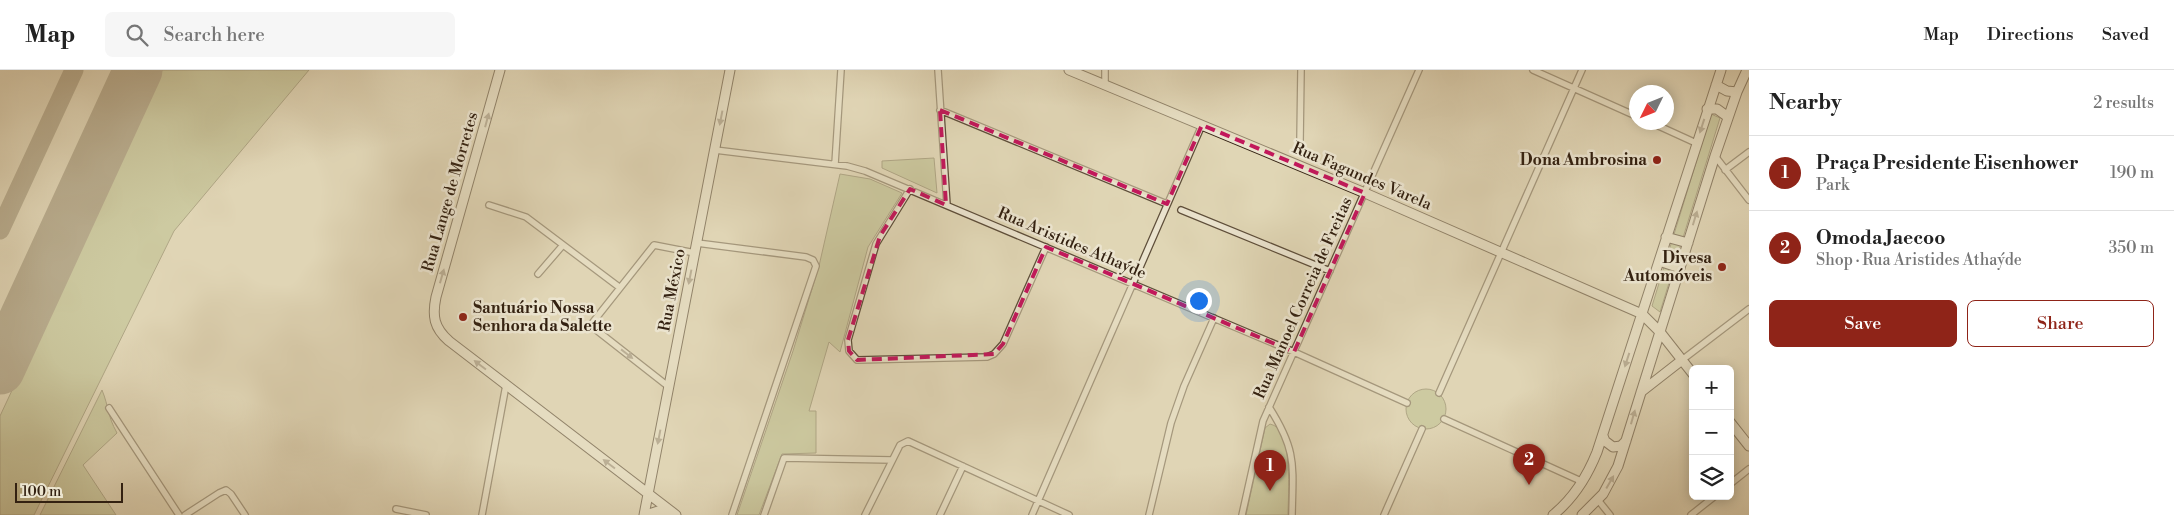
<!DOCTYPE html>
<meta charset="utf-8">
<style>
:root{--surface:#fff;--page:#f6f6f6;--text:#222;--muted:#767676;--line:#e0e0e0;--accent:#8f2418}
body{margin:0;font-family:"Libre Bodoni",serif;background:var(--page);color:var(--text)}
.controls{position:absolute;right:15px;bottom:15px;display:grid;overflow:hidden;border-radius:8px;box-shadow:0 2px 12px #0003}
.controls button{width:45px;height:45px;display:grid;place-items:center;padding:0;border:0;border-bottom:1px solid var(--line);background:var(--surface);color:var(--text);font:25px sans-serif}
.compass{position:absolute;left:1629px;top:15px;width:45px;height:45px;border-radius:50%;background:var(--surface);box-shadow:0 2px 12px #0003;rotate:227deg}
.scale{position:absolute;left:15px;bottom:12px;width:108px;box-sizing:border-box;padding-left:5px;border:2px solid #332111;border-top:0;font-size:14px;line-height:18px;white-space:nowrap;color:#332111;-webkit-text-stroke:4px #ebe4cf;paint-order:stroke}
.you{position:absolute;left:1198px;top:230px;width:18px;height:18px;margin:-12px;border:4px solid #fff;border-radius:50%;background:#1a73e8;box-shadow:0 0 0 8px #1a73e833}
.badge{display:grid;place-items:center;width:32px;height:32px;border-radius:50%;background:var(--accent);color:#fff;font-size:16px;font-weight:700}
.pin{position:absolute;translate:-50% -41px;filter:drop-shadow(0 1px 2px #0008)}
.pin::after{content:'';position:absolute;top:26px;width:18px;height:15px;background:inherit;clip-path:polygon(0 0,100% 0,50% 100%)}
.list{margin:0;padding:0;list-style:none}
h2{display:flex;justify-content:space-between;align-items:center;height:65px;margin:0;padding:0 20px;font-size:21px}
h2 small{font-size:16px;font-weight:400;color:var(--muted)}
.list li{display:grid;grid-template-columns:32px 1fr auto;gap:15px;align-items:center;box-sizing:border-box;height:75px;padding:0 20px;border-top:1px solid var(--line)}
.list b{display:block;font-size:19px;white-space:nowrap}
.list p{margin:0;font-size:16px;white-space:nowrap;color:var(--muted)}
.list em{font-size:16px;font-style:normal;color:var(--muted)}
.actions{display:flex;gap:10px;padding:15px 20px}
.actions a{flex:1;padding:11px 0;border:1px solid var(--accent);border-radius:8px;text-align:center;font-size:18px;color:var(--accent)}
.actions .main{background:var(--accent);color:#fff}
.icon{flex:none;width:28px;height:28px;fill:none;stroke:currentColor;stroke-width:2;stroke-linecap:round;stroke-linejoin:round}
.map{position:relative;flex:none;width:1749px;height:445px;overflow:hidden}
header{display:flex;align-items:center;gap:30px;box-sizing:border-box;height:70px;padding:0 25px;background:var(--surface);border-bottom:1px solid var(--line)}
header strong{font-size:24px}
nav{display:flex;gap:28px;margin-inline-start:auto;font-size:18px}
.search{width:350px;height:45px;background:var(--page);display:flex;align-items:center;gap:12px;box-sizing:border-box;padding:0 18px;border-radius:8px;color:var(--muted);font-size:19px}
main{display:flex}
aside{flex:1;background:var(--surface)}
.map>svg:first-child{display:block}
.green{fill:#b7bc8a;stroke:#756e4e}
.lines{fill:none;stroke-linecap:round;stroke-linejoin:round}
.taxiway{stroke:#8a7c63;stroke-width:19}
.runway{stroke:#8a7c63;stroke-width:49}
.street-casing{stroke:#5e4e3a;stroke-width:8}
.secondary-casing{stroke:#332111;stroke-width:11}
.street{stroke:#ebe4cf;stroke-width:5.5}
.secondary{stroke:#ebe4cf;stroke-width:9}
.oneway{fill:#8f8270}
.marked{fill:none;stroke:#c2185b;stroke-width:4;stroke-dasharray:10 6;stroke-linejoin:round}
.poi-dot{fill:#8f2418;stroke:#ebe4cf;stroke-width:2}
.labels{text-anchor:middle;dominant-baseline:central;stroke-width:5;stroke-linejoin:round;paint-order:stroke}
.poi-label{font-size:16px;font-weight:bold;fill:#332111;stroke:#ebe4cf;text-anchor:end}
.street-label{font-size:16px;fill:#332111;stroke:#ebe4cf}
</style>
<header>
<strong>Map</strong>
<div class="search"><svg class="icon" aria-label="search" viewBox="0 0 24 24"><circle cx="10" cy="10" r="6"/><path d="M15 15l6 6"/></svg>Search here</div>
<nav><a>Map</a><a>Directions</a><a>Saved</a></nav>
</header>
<main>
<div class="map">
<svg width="1749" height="445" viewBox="0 0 1749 445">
<rect width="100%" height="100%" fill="#e0d6b5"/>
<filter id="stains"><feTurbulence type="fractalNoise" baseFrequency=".004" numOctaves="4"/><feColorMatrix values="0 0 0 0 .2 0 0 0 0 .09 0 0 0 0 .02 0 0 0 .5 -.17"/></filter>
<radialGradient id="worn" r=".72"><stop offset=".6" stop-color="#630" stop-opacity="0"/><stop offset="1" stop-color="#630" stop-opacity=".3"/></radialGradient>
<!-- green -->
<path class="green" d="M162,0H309L174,161L34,445H0V346Z
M1711,44L1720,48L1660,242L1652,236Z
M934,88L937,123L882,98V91Z
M840,104L870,109L902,123L868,177L840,282L829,272L809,341H816V383L782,384L759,445H737L793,281L819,196Z
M1406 339a20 20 0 1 1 40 0a20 20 0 1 1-40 0Z
M102,320C109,337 107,345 117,363L83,395L116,445H40Z
M1270,354C1294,358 1288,427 1288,445H1246L1265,358Z"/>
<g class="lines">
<!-- taxiway -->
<path class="taxiway" d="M0,160L74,0"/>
<!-- runway -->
<path class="runway" d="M0,300L138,0"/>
<defs>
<path id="street" d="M938,0L947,135
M1533,0L1636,46
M1105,15V0
M940,40L1167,134
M1650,52L1696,73
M1300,71L1301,0
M715,80L847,96L865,101L1294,282L1407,333
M1715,86L1749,130
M835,94L841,0
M1725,100L1749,82
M910,119L876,174L848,270L849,281L857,290L987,287L994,284L1003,274L1046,177
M489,135L526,147L619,217
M1181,140L1330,201
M697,173L806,187L813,190L816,196L732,445
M538,204L563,175
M1682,290L1749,239
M669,317L595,259L593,252L654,175L695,183
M1439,323L1582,0
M1269,337C1297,381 1293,395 1292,445
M109,338L179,445
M1444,349L1583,412
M1730,414L1749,399
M1598,430L1610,445
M396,439L426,445
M185,445L219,423L226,420L231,424L245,445
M482,445L506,315
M764,445L784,388L892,390
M865,445L900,375L908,371L1069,445
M940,445L963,396
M1032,445L1202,55
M1149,445L1171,353L1184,316L1214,248
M1242,445L1263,351L1419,0
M1384,445L1422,359
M1691,445L1715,426"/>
<path id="secondary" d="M500,0L436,227C432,246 434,258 449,271L676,445
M1069,0L1365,123L1642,244L1660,262L1693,304
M1716,15L1727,21L1737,22
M1707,39H1717L1728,47
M1666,167L1688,173
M1659,191L1680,198
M1641,322L1682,290
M1730,352L1749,376
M1603,366L1605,371L1613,377L1621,376L1626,371
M644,445L730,0
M646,445L658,441L672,445
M1553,445C1574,428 1587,407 1597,382L1721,0
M1582,445L1603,424L1618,396L1715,86L1737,22L1747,0"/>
</defs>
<!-- street casing -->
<use href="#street" class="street-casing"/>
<!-- secondary casing -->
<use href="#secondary" class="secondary-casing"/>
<!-- street -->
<use href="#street" class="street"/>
<!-- secondary -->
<use href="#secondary" class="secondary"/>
</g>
<!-- one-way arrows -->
<defs><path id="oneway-solid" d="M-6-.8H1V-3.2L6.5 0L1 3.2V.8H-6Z" transform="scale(1.25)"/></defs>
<g class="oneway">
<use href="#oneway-solid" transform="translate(721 48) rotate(101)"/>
<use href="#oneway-solid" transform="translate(487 50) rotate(-75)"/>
<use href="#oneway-solid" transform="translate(1702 56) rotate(108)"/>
<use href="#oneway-solid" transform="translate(1695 148) rotate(-73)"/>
<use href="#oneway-solid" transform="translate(442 206) rotate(-74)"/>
<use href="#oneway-solid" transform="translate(690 207) rotate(101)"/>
<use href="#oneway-solid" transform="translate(627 284) rotate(38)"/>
<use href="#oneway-solid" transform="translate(1627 290) rotate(108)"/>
<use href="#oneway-solid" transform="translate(480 295) rotate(-143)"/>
<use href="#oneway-solid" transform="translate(1633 347) rotate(-74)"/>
<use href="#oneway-solid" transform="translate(659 367) rotate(101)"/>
<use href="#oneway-solid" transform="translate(609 394) rotate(-143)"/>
<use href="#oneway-solid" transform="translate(1610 412) rotate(-60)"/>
</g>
<!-- marked area -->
<path d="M0 0H1749V445H0ZM940,40L1167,134L1202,55L1365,123L1294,282L1046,177L1003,274L994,284L857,290L849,281L848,270L880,166L910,119L946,135Z" fill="#e0d6b5" fill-opacity=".55" fill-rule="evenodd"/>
<path class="marked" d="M940,40L1167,134L1202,55L1365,123L1294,282L1046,177L1003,274L994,284L857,290L849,281L848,270L880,166L910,119L946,135Z"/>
<!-- markers -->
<g class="poi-dot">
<circle cx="1657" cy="90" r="5"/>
<circle cx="1722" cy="197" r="5"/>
<circle cx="463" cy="247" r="5"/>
</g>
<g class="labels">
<!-- poi labels -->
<g class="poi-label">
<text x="1647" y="90">Dona Ambrosina</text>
<text x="1712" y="188">Divesa<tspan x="1712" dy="18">Automóveis</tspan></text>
<text x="473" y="238" text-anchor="start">Santuário Nossa<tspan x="473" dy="18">Senhora da Salette</tspan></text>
</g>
<!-- street labels -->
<g class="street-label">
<text transform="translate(1362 106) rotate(23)">Rua Fagundes Varela</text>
<text transform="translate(450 122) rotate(-74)">Rua Lange de Morretes</text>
<text transform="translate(1072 173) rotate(23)">Rua Aristides Athaýde</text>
<text transform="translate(672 220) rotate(-79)">Rua México</text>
<text transform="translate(1303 228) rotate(-66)">Rua Manoel Correia de Freitas</text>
</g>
</g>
<rect width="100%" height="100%" filter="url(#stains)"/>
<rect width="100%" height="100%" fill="url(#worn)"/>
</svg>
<div class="controls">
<button>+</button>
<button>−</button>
<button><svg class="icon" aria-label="layers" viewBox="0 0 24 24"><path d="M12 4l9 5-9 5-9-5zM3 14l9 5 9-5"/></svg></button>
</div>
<svg class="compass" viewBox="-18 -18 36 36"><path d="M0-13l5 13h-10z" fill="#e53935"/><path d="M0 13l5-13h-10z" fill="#767676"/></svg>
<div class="scale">100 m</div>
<div class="you"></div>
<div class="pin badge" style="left:1270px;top:421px">1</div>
<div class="pin badge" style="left:1529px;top:415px">2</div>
</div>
<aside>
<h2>Nearby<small>2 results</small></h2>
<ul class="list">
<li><span class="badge">1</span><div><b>Praça Presidente Eisenhower</b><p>Park</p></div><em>190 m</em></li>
<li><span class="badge">2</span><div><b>Omoda Jaecoo</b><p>Shop · Rua Aristides Athaýde</p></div><em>350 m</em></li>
</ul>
<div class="actions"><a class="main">Save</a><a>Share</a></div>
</aside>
</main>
